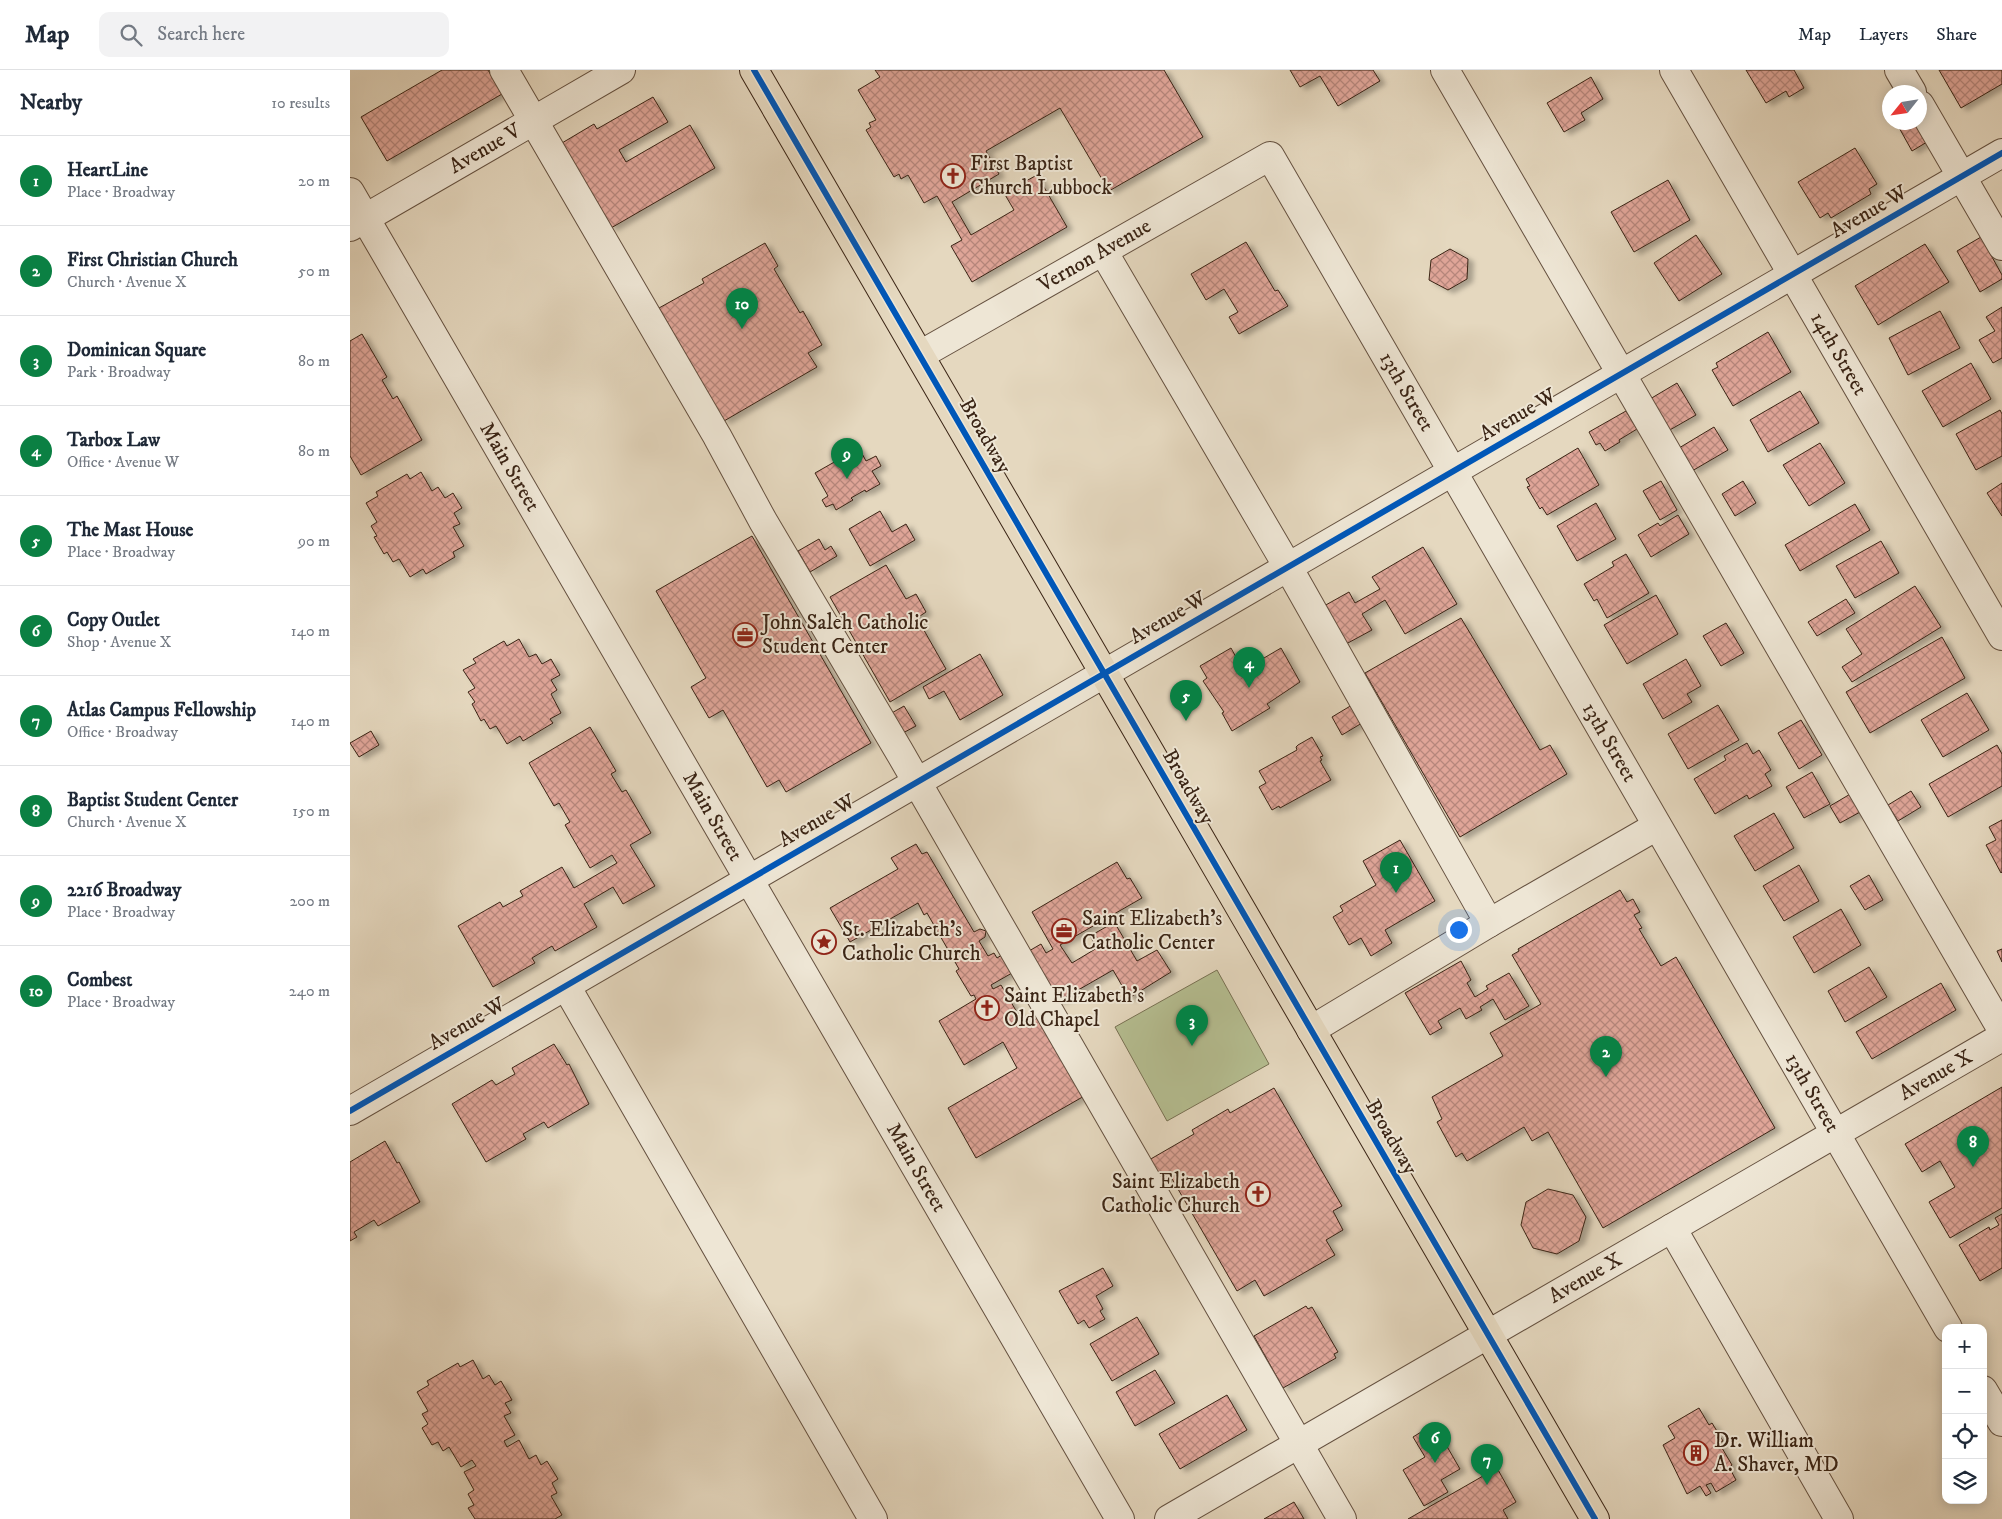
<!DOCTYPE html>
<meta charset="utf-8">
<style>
:root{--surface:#fff;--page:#f2f2f3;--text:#1f2937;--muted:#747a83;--line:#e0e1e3;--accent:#0b8043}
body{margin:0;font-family:"IM FELL DW Pica",serif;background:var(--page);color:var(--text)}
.controls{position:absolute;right:15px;bottom:15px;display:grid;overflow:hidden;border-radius:10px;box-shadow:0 2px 12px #0003}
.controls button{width:45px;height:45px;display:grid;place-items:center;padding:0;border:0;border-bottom:1px solid var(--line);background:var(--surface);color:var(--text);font:25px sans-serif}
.compass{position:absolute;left:1532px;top:15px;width:45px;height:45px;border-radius:50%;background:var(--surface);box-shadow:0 2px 12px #0003;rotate:240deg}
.you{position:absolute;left:1108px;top:859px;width:18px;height:18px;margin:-12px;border:4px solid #fff;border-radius:50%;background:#1a73e8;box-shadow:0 0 0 8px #1a73e833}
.badge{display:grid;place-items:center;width:32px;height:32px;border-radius:50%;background:var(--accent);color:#fff;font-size:16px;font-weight:700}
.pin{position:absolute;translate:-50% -41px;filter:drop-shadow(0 1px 2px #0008)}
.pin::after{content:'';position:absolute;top:26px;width:18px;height:15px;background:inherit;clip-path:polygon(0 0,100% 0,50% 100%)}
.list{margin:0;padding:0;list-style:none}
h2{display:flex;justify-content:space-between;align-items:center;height:65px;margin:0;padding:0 20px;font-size:21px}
h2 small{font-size:16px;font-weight:400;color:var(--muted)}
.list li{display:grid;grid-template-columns:32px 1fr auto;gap:15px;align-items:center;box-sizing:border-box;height:90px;padding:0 20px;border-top:1px solid var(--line)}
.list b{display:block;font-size:19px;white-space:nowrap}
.list p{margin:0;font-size:16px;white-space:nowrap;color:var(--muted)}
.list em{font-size:16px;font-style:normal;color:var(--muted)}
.icon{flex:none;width:28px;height:28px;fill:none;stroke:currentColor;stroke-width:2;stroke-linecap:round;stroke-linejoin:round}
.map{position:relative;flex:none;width:1652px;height:1449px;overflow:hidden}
header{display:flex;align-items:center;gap:30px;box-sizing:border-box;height:70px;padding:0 25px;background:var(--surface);border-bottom:1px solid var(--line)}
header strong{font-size:24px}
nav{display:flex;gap:28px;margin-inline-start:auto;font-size:18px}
.search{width:350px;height:45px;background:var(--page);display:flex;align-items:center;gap:12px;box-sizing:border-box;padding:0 18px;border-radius:10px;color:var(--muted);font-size:19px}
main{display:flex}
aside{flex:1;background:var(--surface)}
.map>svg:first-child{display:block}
.green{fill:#b5be91;stroke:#787153}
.building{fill:url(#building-cross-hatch);stroke:#3a2415;filter:url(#shadow)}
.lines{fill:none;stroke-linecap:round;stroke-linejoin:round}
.minor-casing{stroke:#655140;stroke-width:30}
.major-casing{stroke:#3a2415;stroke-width:30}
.minor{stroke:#eee6d5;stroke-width:28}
.major{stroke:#e5d8bf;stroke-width:28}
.cycleway-casing{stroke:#eee6d5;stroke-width:9}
.cycleway{stroke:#0057b8;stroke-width:6}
.labels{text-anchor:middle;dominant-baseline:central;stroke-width:4;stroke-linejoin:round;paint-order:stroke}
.street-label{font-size:21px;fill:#3a2415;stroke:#eee6d5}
.poi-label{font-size:21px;fill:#3a2415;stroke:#eee6d5;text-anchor:start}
</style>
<header>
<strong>Map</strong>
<div class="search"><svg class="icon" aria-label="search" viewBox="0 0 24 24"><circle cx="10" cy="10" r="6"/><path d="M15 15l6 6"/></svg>Search here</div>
<nav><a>Map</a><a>Layers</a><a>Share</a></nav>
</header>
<main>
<aside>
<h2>Nearby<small>10 results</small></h2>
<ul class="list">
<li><span class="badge">1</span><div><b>HeartLine</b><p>Place · Broadway</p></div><em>20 m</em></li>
<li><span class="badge">2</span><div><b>First Christian Church</b><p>Church · Avenue X</p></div><em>50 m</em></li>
<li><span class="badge">3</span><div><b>Dominican Square</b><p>Park · Broadway</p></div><em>80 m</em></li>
<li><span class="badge">4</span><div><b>Tarbox Law</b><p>Office · Avenue W</p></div><em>80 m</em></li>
<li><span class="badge">5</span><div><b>The Mast House</b><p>Place · Broadway</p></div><em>90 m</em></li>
<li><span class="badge">6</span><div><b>Copy Outlet</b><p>Shop · Avenue X</p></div><em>140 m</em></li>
<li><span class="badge">7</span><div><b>Atlas Campus Fellowship</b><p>Office · Broadway</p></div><em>140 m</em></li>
<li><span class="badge">8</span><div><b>Baptist Student Center</b><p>Church · Avenue X</p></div><em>150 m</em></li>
<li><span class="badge">9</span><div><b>2216 Broadway</b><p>Place · Broadway</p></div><em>200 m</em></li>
<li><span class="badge">10</span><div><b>Combest</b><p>Place · Broadway</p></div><em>240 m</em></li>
</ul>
</aside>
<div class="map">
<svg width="1652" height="1449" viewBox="0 0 1652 1449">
<defs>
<pattern id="building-cross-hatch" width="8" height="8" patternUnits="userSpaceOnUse" patternTransform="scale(1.25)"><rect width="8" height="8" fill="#dfa598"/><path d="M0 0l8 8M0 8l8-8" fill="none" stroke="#b6867b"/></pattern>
<filter id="shadow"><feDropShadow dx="5.5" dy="3" stdDeviation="2.5" flood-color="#0004"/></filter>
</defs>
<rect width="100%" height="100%" fill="#e5d8bf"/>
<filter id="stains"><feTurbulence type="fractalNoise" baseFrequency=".004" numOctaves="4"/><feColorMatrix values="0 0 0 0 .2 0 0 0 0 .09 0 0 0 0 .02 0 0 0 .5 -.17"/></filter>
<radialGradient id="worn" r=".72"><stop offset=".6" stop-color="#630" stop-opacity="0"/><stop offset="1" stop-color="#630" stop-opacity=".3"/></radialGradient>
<!-- green -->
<path class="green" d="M867,900L919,994L817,1051L765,957Z"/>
<!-- building -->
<path class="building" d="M92,0H138L152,24L37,91L11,47Z
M525,0H814L853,67L759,121L710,38L636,81L649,104L602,132L621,165L664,140L654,123L687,105L717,157L622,212L601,176L612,170L587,126L574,133L558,105L551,109L549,104L544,107L516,60L521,57L519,53L526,50L508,20L530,7Z
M940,0H1023L1030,11L988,36L970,6L950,17Z
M1396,0H1444L1454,18L1439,27L1436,21L1416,33Z
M1589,0H1652V14L1611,38Z
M1241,7L1253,29L1231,43L1235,50L1214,62L1197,33Z
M303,27L318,52L269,80L276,92L340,55L365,98L261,158L212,73L244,54L247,59Z
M1550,52H1566L1577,72L1562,81L1547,54Z
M1505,78L1527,114L1519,119L1521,124L1481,148L1478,143L1470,148L1448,112Z
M1318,110L1340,150L1284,182L1261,142Z
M1346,165L1372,204L1329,231L1304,193Z
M1631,167L1652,205V209L1630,222L1607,181Z
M896,172L925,221L928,220L938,236L889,264L879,247L888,242L874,219L856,230L841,204Z
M415,173L428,196L424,199L450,243L453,241L472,275L458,283L467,297L374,351L309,238L354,213L352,209Z
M1575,174L1599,212L1528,255L1505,216Z
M1100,179L1118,189L1117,209L1098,220L1079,210L1081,190Z
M1652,237V288L1643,293L1629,270L1645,261L1636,247Z
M1590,241L1610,278L1558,305L1539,268Z
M1418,262L1441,302L1383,336L1362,300L1368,297L1366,293Z
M12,264L37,307L32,310L43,329L47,326L72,370L11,405L0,386V271Z
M1621,293L1641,329L1593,357L1572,321Z
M1327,313L1346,345L1318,361L1300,329Z
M1450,321L1469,353L1418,382L1400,350Z
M1650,340L1652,344V386L1626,400L1606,364Z
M1276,341L1287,359L1269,370L1270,372L1255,381L1250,373L1246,375L1239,362Z
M1364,357L1378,380L1342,401L1329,378Z
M1470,373L1495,413L1459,436L1433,395Z
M509,378L516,391L526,386L531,396L522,401L530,414L516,422L515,420L501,428L503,430L486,440L483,434L476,437L472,430L478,426L465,403Z
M1228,378L1249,415L1197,445L1192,437L1190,439L1177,417L1180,416L1176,409Z
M71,402L82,421L88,417L95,428L103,423L112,438L104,443L110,454L103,457L114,476L103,482L105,487L76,504L73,499L60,507L49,489L43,492L37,482L34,484L24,467L27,466L21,456L27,452L16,433L28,426L26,422L57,404L60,409Z
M1311,411L1327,440L1310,450L1293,421Z
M1393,411L1406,433L1385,446L1372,424Z
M1652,413V446L1637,423Z
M1246,433L1266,469L1227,491L1207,456Z
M1505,434L1520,460L1450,501L1435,475Z
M530,441L542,462L556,454L565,470L520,496L499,459Z
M1328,445L1339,464L1301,487L1288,465L1308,453L1310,456Z
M402,466L521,673L436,722L429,710L417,717L373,640L359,648L341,617L356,608L306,521Z
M469,469L475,480L481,476L487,486L460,502L448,481Z
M1531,471L1549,503L1505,528L1486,496Z
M1073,477L1107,534L1055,564L1035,530L1012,544L1022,560L996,574L974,536L999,522L1005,533L1030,519L1022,507Z
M1276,484L1299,523L1257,548L1247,529L1244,531L1234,514L1264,496L1262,492Z
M536,495L556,529L566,524L576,542L567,548L596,599L540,632L480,527Z
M1565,516L1591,557L1502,612L1492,597L1512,584L1496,559Z
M1306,525L1328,564L1277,594L1254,555Z
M1496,529L1505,543L1467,566L1458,552Z
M1111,548L1190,680L1200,675L1217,704L1110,767L1015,603Z
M1376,553L1394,583L1371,596L1353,566Z
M1592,567L1615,608L1520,663L1496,622Z
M169,569L179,587L186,584L192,594L201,589L210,605L201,610L207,620L201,624L211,643L200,649L203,653L173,671L170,666L157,674L146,656L140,659L134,649L131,651L122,634L125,632L118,622L125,618L113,600L126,593L123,589L154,571L157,576Z
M881,578L887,589L891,587L897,598L931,578L950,612L917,634L920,638L882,661L872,643L874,642L853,611L857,608L850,596Z
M630,584L653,625L610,650L594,621L579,629L573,617Z
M1336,589L1351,616L1337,624L1342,632L1313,649L1293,614Z
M1617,623L1639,660L1593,687L1571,650Z
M1002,635L1012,653L992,665L982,647Z
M1368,635L1389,670L1338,699L1318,664Z
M554,636L566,656L551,664L540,644Z
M1451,650L1472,685L1449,699L1428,663Z
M240,657L266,701L261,704L272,722L276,720L301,763L280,775L305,816L273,834L263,817L234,834L247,857L205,881L202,876L182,888L185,893L143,917L108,856L150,832L153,837L173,826L170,821L212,797L224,818L267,793L262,785L240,798L215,755L220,752L209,733L204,736L179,693Z
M21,661L29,675L9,687L0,673Z
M962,667L973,686L970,687L972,690L970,691L981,710L930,738L929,736L922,740L909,717L916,713L909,701L947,680L946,677L948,675Z
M1397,673L1403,684L1409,680L1421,700L1415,704L1422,716L1399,729L1397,725L1365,744L1344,709L1376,690L1374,686Z
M1647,675L1652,684V716L1598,747L1579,714Z
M1462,702L1480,734L1454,748L1436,717Z
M1561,721L1571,737L1548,751L1538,735Z
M1502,723L1512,741L1490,753L1480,736Z
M1424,743L1444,778L1405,801L1384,766Z
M1652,750V802L1651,803L1636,775L1646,770L1639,757Z
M1050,770L1085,831L1035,860L1042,873L1021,886L1011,868L999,875L983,847L993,841L990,836L1026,815L1013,791Z
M566,774L572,784L577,782L624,862L630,859L636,861L635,867L629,871L638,886L644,883L647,888L652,885L662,903L641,915L643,919L651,915L675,956L689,947L736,1025L626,1088L598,1038L667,998L653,972L614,995L589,951L626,929L624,925L621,926L606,901L609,899L577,843L574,845L568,833L500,872L480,838L548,799L541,788Z
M767,792L777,809L780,808L792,828L710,875L722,893L747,878L740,866L763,853L765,856L766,855L787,891L807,880L821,902L779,928L763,900L709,931L679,881L691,874L696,883L703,879L682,842Z
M1449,795L1469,831L1434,851L1413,816Z
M1519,805L1533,830L1515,840L1500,816Z
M1270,820L1277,832L1283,829L1290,842L1284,845L1292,858L1289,859L1311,896L1326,887L1425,1058L1253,1158L1198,1062L1182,1071L1174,1057L1117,1091L1112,1083L1106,1087L1087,1052L1092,1049L1082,1027L1153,986L1140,963L1191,934L1162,885L1169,881L1168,879Z
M1491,839L1511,875L1464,903L1443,867Z
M1652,879V892L1647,881Z
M1111,891L1121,910L1117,913L1125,927L1138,919L1136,916L1159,903L1179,936L1155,950L1143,929L1130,937L1132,940L1116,949L1110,938L1088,951L1092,958L1080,965L1055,923Z
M1519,897L1537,927L1495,952L1478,921Z
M1591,913L1606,940L1522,989L1506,962Z
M204,974L217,995L219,994L239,1034L198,1058L194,1052L173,1064L176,1069L136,1092L102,1034L142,1010L146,1015L165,1004L162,998Z
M1652,1017V1138L1600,1168L1579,1132L1605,1117L1590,1091L1572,1102L1555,1074Z
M924,1018L992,1136L983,1141L993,1160L976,1170L985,1185L914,1226L905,1210L887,1221L821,1107L812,1112L799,1090L844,1064L842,1060L878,1039L880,1043Z
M35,1071L47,1093L49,1092L70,1132L28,1156L24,1150L4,1162L7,1167L0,1171V1092Z
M1198,1119L1223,1125L1236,1147L1229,1171L1207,1184L1183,1178L1171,1155L1176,1132Z
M1652,1144V1198L1630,1211L1609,1175L1639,1157L1640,1160L1649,1155L1645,1148Z
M753,1198L763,1216L746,1226L753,1239L750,1241L755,1249L739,1258L734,1250L728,1254L709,1221Z
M956,1236L958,1239L962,1237L988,1282L984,1284L986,1288L933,1318L904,1266Z
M787,1247L809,1284L762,1311L740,1274Z
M123,1290L133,1309L139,1305L145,1315L151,1311L162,1330L155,1333L161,1343L154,1346L165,1365L154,1371L157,1377L169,1370L179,1389L186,1385L191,1395L197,1391L208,1409L202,1413L207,1423L201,1426L212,1445L205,1449H125L118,1438L124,1435L118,1424L124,1420L114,1402L126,1396L122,1390L111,1397L99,1377L93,1381L88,1372L82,1375L72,1358L78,1354L72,1344L78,1341L67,1322L79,1315L77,1311L108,1293L110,1297Z
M805,1300L825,1333L785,1356L766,1322Z
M877,1325L897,1360L830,1399L809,1364Z
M1349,1338L1359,1355L1362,1353L1373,1371L1369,1373L1382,1395L1379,1397L1386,1410L1366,1422L1361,1413L1356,1415L1361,1423L1356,1426L1350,1416L1337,1424L1313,1375L1325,1368L1318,1356Z
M1084,1354L1110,1399L1091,1410L1098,1422L1074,1436L1053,1400L1075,1387L1063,1367Z
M1147,1398L1166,1432L1153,1440L1158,1449H1058Z
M944,1432L954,1449H914Z"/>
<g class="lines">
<defs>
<g id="minor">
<path d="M154,0L367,366L413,451L549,681L992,1449"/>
<path d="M1095,0L1652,960"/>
<path id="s1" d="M1324,0L1652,566"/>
<path d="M1549,0L1562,22"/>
<path d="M1570,35L1652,176"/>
<path id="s2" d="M0,122L770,1449"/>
<path id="s3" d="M0,157L271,0"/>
<path d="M753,181L938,497L1139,853"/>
<path id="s4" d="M570,285L920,86L1598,1258"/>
<path d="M216,916L523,1449"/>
<path d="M961,960L1139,853L1307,756"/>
<path d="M0,1041L1652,83"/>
<path d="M1322,1158L1489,1449"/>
<path d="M1633,1320L1652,1352"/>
<path id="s5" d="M819,1449L1652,967"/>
</g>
<path id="major" d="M404,0L1245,1449"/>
</defs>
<!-- minor casing -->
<use href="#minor" class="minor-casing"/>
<!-- major casing -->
<use href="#major" class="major-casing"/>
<!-- minor -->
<use href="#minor" class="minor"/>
<!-- major -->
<use href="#major" class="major"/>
<defs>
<path id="cycleway" d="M404,0L1245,1449
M0,1041L1652,83"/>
</defs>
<!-- cycleway casing -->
<use href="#cycleway" class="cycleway-casing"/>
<!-- cycleway -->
<use href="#cycleway" class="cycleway"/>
</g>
<!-- icons -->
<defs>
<symbol id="church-ring" viewBox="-11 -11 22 22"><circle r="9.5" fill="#eee6d5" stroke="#8f2418" stroke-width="1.5"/><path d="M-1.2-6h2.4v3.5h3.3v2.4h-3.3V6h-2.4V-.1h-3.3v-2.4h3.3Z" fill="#8f2418"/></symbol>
<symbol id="office-ring" viewBox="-11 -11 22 22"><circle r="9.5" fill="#eee6d5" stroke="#8f2418" stroke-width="1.5"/><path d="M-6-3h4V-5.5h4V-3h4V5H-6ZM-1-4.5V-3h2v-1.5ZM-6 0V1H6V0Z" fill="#8f2418"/></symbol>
<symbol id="sight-ring" viewBox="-11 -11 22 22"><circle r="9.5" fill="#eee6d5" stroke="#8f2418" stroke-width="1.5"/><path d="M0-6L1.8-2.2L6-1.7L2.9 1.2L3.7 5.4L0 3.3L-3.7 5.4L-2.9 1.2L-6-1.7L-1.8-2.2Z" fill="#8f2418"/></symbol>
<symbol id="building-ring" viewBox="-11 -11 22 22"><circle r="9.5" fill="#eee6d5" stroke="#8f2418" stroke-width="1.5"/><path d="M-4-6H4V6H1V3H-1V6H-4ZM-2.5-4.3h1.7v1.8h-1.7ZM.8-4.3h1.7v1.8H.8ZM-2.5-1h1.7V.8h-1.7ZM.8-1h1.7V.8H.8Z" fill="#8f2418"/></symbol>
</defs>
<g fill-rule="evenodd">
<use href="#church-ring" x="589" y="92" width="28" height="28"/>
<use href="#office-ring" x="381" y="551" width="28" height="28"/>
<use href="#office-ring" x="700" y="847" width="28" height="28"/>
<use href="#sight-ring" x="460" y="858" width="28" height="28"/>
<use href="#church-ring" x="623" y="924" width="28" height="28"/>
<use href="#church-ring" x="894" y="1110" width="28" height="28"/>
<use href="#building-ring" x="1332" y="1369" width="28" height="28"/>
</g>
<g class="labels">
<!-- street labels -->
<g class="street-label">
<text stroke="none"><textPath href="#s3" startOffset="156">Avenue V</textPath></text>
<text transform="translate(1519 142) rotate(-30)">Avenue W</text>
<text stroke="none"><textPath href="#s4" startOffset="201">Vernon Avenue</textPath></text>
<text stroke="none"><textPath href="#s1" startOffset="328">14th Street</textPath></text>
<text stroke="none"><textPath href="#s4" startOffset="675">13th Street</textPath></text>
<text transform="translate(1168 345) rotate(-30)">Avenue W</text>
<text transform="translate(635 366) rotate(60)">Broadway</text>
<text stroke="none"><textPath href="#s2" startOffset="318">Main Street</textPath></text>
<text transform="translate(818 548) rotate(-30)">Avenue W</text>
<text stroke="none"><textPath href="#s4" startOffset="1080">13th Street</textPath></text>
<text transform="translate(838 717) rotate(60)">Broadway</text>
<text stroke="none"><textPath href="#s2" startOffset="722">Main Street</textPath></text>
<text transform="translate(467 751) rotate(-30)">Avenue W</text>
<text transform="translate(117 954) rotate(-30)">Avenue W</text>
<text stroke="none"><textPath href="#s5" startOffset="886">Avenue X</textPath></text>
<text stroke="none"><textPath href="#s4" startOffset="1485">13th Street</textPath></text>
<text transform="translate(1041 1067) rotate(60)">Broadway</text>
<text stroke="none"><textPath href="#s2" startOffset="1128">Main Street</textPath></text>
<text stroke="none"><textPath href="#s5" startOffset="481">Avenue X</textPath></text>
</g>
<!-- poi labels -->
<g class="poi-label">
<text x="620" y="94">First Baptist<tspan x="620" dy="24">Church Lubbock</tspan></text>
<text x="412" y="553">John Saleh Catholic<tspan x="412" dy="24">Student Center</tspan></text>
<text x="732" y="849">Saint Elizabeth's<tspan x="732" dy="24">Catholic Center</tspan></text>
<text x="492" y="860">St. Elizabeth's<tspan x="492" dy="24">Catholic Church</tspan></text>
<text x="654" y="926">Saint Elizabeth’s<tspan x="654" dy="24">Old Chapel</tspan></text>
<text x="890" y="1112" text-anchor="end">Saint Elizabeth<tspan x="890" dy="24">Catholic Church</tspan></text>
<text x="1364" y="1371">Dr. William<tspan x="1364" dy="24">A. Shaver, MD</tspan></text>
</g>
</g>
<rect width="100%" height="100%" filter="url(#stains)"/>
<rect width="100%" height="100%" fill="url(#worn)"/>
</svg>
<div class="controls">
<button>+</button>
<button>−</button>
<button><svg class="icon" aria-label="locate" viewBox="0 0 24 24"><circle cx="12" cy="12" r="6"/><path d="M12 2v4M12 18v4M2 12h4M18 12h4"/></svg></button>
<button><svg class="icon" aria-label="layers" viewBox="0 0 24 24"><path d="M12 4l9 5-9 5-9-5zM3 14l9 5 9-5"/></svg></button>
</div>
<svg class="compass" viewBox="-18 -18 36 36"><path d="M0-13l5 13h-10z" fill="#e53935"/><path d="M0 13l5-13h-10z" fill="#747a83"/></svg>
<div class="you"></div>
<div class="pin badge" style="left:1046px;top:823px">1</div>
<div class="pin badge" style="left:1256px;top:1007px">2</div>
<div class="pin badge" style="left:842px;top:976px">3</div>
<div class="pin badge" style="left:899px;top:618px">4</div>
<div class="pin badge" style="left:836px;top:651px">5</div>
<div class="pin badge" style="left:1085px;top:1393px">6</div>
<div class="pin badge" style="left:1137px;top:1415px">7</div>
<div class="pin badge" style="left:1623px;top:1097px">8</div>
<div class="pin badge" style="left:497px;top:409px">9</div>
<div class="pin badge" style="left:392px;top:259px">10</div>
</div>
</main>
